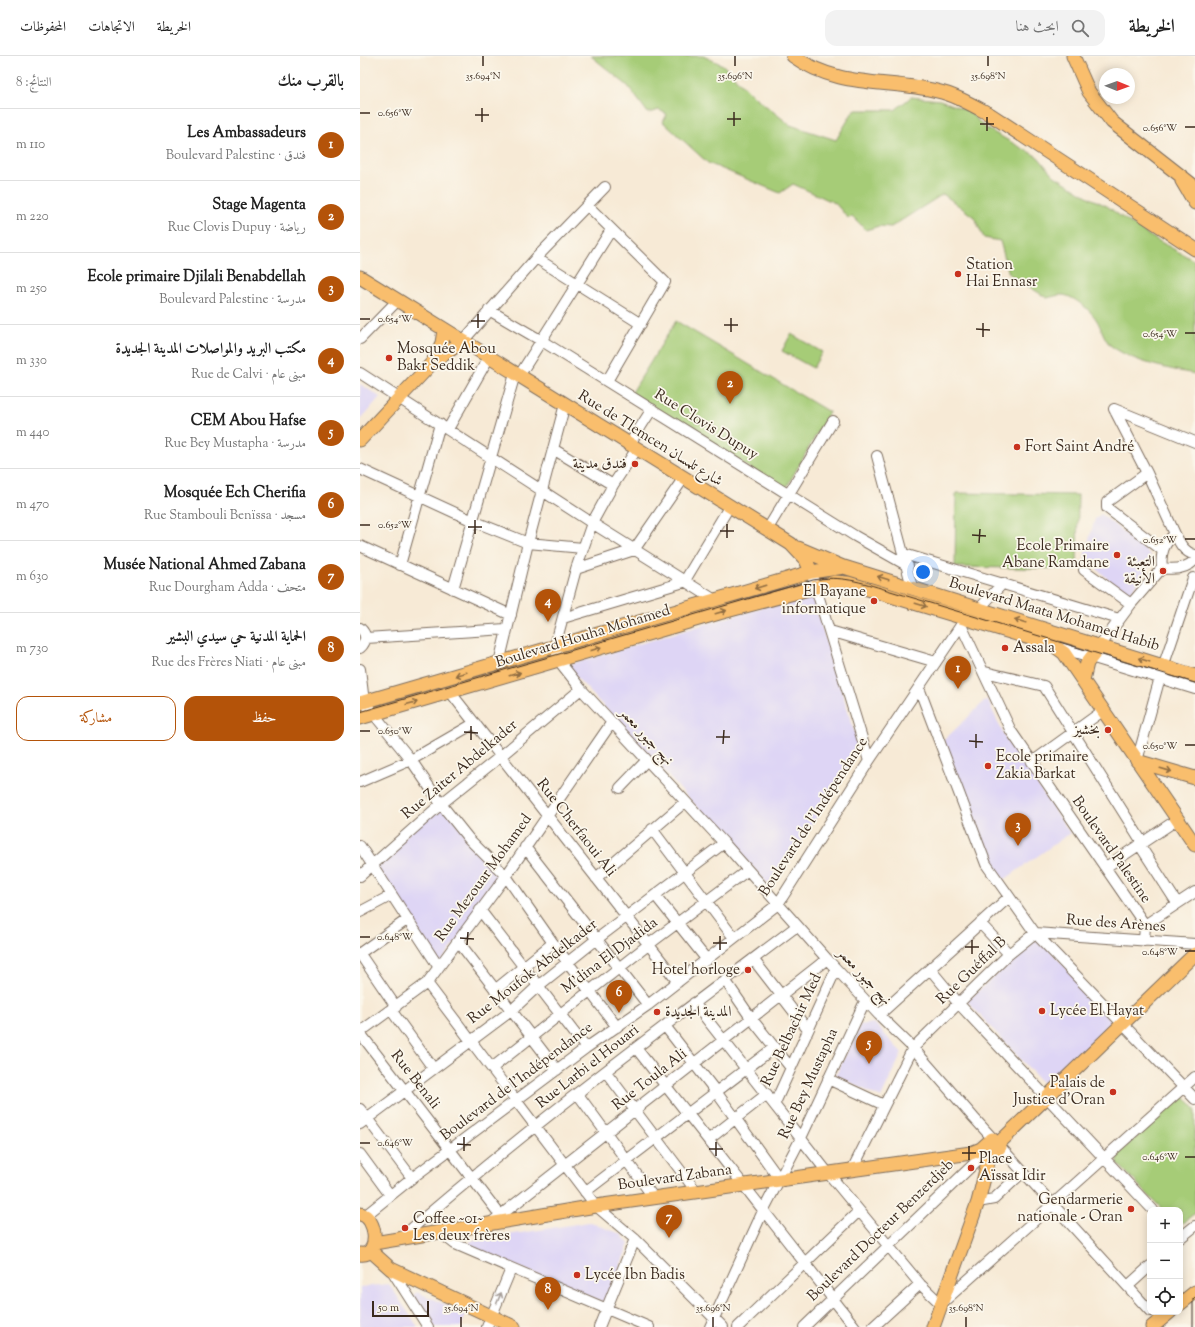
<!DOCTYPE html>
<html lang="ar">
<meta charset="utf-8">
<style>
:root{--surface:#fff;--page:#f2f2f2;--text:#222;--muted:#767676;--line:#e0e0e0;--accent:#b45309}
body{margin:0;font-family:"Sorts Mill Goudy",Amiri,serif;background:var(--page);color:var(--text);direction:rtl}
.controls{position:absolute;right:12px;bottom:12px;display:grid;overflow:hidden;border-radius:8px;box-shadow:0 2px 10px #0003}
.controls button{width:36px;height:36px;display:grid;place-items:center;padding:0;border:0;border-bottom:1px solid var(--line);background:var(--surface);color:var(--text);font:20px sans-serif}
.compass{position:absolute;left:739px;top:12px;width:36px;height:36px;border-radius:50%;background:var(--surface);box-shadow:0 2px 10px #0003;rotate:91deg}
.scale{position:absolute;left:12px;bottom:10px;width:57px;box-sizing:border-box;padding-left:4px;border:2px solid #3b2a1e;border-top:0;font-size:11px;line-height:14px;white-space:nowrap;color:#3b2a1e;-webkit-text-stroke:3px #fbf7ec;paint-order:stroke}
.you{position:absolute;left:563px;top:516px;width:14px;height:14px;margin:-10px;border:3px solid #fff;border-radius:50%;background:#1a73e8;box-shadow:0 0 0 6px #1a73e833}
.badge{display:grid;place-items:center;width:26px;height:26px;border-radius:50%;background:var(--accent);color:#fff;font-size:13px;font-weight:700}
.pin{position:absolute;translate:-50% -33px;filter:drop-shadow(0 1px 2px #0008)}
.pin::after{content:'';position:absolute;top:21px;width:14px;height:12px;background:inherit;clip-path:polygon(0 0,100% 0,50% 100%)}
.list{margin:0;padding:0;list-style:none}
h2{display:flex;justify-content:space-between;align-items:center;height:52px;margin:0;padding:0 16px;font-size:17px}
h2 small{font-size:13px;font-weight:400;color:var(--muted)}
.list li{display:grid;grid-template-columns:26px 1fr auto;gap:12px;align-items:center;box-sizing:border-box;height:72px;padding:0 16px;border-top:1px solid var(--line)}
.list b{display:block;font-size:15px;white-space:nowrap}
.list p{margin:0;font-size:13px;white-space:nowrap;color:var(--muted)}
.list em{font-size:13px;font-style:normal;color:var(--muted)}
.actions{display:flex;gap:8px;padding:12px 16px}
.actions a{flex:1;padding:9px 0;border:1px solid var(--accent);border-radius:12px;text-align:center;font-size:14px;color:var(--accent)}
.actions .main{background:var(--accent);color:#fff}
.icon{flex:none;width:22px;height:22px;fill:none;stroke:currentColor;stroke-width:2;stroke-linecap:round;stroke-linejoin:round}
.map{position:relative;flex:none;width:835px;height:1271px;overflow:hidden;direction:ltr}
header{display:flex;align-items:center;gap:24px;box-sizing:border-box;height:56px;padding:0 20px;background:var(--surface);border-bottom:1px solid var(--line)}
header strong{font-size:19px}
nav{display:flex;gap:22px;margin-inline-start:auto;font-size:14px}
.search{width:280px;height:36px;background:var(--page);display:flex;align-items:center;gap:10px;box-sizing:border-box;padding:0 14px;border-radius:12px;color:var(--muted);font-size:15px}
main{display:flex}
aside{flex:1;background:var(--surface)}
.map>svg:first-child{display:block}
.built{fill:#ded5f5}
.green{fill:#a6cc77;stroke:#707b4a}
.lines{fill:none;stroke-linecap:round;stroke-linejoin:round}
.minor-casing{stroke:#7d6d5e;stroke-width:12}
.major-casing{stroke:#7d6d5e;stroke-width:15}
.minor{stroke:#fff;stroke-width:10}
.major{stroke:#f9be6d;stroke-width:13}
.tram{stroke:#3b2a1e;stroke-width:1}
.oneway{stroke:#906d42}
.oneway2{stroke:#a79f9a}
.ticks{fill:none;stroke:#3b2a1e;stroke-width:1.5}
.poi-dot{fill:#c8321e;stroke:#fbf7ec;stroke-width:1.5}
.labels{text-anchor:middle;dominant-baseline:central;stroke-width:3.5;stroke-linejoin:round;paint-order:stroke}
.poi-label{font-size:15px;fill:#3b2a1e;stroke:#fbf7ec;text-anchor:start}
.street-label{font-size:15px;fill:#3b2a1e;stroke:#fbf7ec}
.ticks-label{font-size:10px;text-anchor:middle;fill:#3b2a1e;stroke:#fbf7ec;stroke-width:3.5;stroke-linejoin:round;paint-order:stroke}
</style>
<header>
<strong>الخريطة</strong>
<div class="search"><svg class="icon" aria-label="search" viewBox="0 0 24 24"><circle cx="10" cy="10" r="6"/><path d="M15 15l6 6"/></svg>ابحث هنا</div>
<nav><a>الخريطة</a><a>الاتجاهات</a><a>المحفوظات</a></nav>
</header>
<main>
<div class="map">
<svg width="835" height="1271" viewBox="0 0 835 1271">
<rect width="100%" height="100%" fill="#fbf7ec"/>
<filter id="ink" filterUnits="userSpaceOnUse"><feTurbulence type="fractalNoise" baseFrequency=".025" numOctaves="2"/><feDisplacementMap in="SourceGraphic" scale="8" xChannelSelector="R" yChannelSelector="G"/><feConvolveMatrix kernelMatrix="1 2 1 2 8 2 1 2 1" color-interpolation-filters="sRGB"/></filter>
<filter id="wash" filterUnits="userSpaceOnUse"><feTurbulence type="fractalNoise" baseFrequency=".012" numOctaves="4" result="noise"/><feDisplacementMap in="SourceGraphic" scale="16" xChannelSelector="R" yChannelSelector="G"/><feGaussianBlur stdDeviation="0.9" result="paint"/><feColorMatrix in="noise" values="0 0 0 0 0 0 0 0 0 0 0 0 0 0 0 0 0 1.4 0 .05"/><feComposite in="paint" operator="in"/></filter>
<g filter="url(#wash)">
<rect width="100%" height="100%" fill="#f7ead6"/>
<!-- built -->
<path class="built" d="M0,328L20,341L0,364Z
M741,458L790,498L792,506L768,541L724,501L735,463Z
M451,537L500,694L414,827L408,828L208,612V609Z
M627,643L645,681L710,777L644,824L629,803L583,685Z
M81,748L146,820L78,910L13,810Z
M678,882L757,965L687,1032L607,945Z
M514,967L542,997L521,1042L476,1019L500,969Z
M229,1166L261,1178L269,1188L245,1247L110,1191V1185Z
M29,1228L58,1271H0V1231Z
M57,1236L106,1258L101,1271H74L52,1242Z"/>
<!-- green -->
<path class="green" d="M231,0H343L363,9L390,37L430,69L476,84L494,54H535L551,41L580,44L609,55L624,71L678,101L693,119L730,142L747,150L760,160L790,180L835,205V318C808,313 777,307 754,292C744,286 742,272 736,263C731,255 713,239 702,239C697,239 692,241 687,242L649,218L640,185L624,182L614,161L583,138L531,171L519,170L506,174L493,161L488,162L475,147L433,128L420,137L348,107L303,66L307,58L299,54L288,57L268,30Z
M316,265L469,356L425,434L271,338Z
M431,278L462,296L453,312L422,295Z
M596,437L718,439L717,513L595,511Z
M822,1038L835,1053V1157L820,1169V1154H803L758,1108V1098Z"/>
</g>
<g filter="url(#ink)">
<g class="lines">
<defs>
<path id="minor" d="M228,150L305,226L247,325
M176,202L281,268
M129,254L182,285L495,480L548,510
M0,283L38,244
M103,285L176,202L245,131
M0,317L232,467L355,544
M159,320L251,174
M754,353L787,417L815,478
M754,353L835,386
M88,373L129,301
M269,389L292,353
M193,393L253,429
M276,394L253,429L232,467L216,513L195,590L199,605L221,633L364,787L467,903L519,959L553,992L614,1062L790,1255
M517,400L552,531
M0,413L113,465L168,487L223,492
M787,417L747,446V452L802,494
M407,474L473,365
M0,490L151,559
M544,498L759,563
M835,499C824,496 820,488 815,478C804,487 800,497 802,512C814,514 826,513 835,504
M40,509L80,368
M216,513L274,494L323,423
M724,514L771,548
M451,516L509,705
M93,533L155,318
M619,553L643,527
M203,562L324,526L369,451
M601,569L651,675L785,869
M0,572C7,578 7,586 0,592
M470,575L576,606
M6,582L146,573
M740,590L771,548L802,512
M698,591L835,633
M139,607L168,487L205,348
M0,613L4,646L51,704L81,748L109,783L146,820L193,887L257,971
M625,616L684,630L782,786
M559,632L626,808L675,877L835,1043
M91,637L318,926
M777,705L802,614L833,522
M672,706L744,654
M0,726L51,704L115,667
M260,732L286,705
M292,773L374,882
M779,788L817,847
M0,790L78,910
M165,791L288,949
M746,811L818,763
M0,820L81,748L141,700L221,633
M236,822L325,746
M295,839L347,904
M120,854L226,992
M0,856L32,839
M620,867L649,898
M98,885L197,1014
M784,885L785,869L835,836
M0,897L48,863
M0,898L36,951
M393,903L448,974
M570,913L599,948L793,1154
M365,924L391,962L431,1012
M67,927L236,1150L275,1183L363,1271
M135,934L193,887
M334,947L468,1117L560,1228L581,1248L835,1021
M31,954L73,1012
M519,959L649,841
M305,970L357,1037L420,1124
M0,976L67,927L146,820L252,666
M0,977L144,1164
M276,992L495,1271
M132,1012L288,889L388,814
M246,1016L336,1135
M468,1023L524,1049
M217,1037L294,1142
M415,1047L476,913
M0,1053L52,1122
M0,1068L151,955L178,930L237,883L364,787
M348,1084L407,1038
M0,1098L30,1139
M493,1112L553,992L649,898L675,877L835,888
M225,1136L415,991
M618,1146L634,1143L663,1116
M6,1159L52,1122L226,992L288,949L418,848L509,705L601,569L604,562
M132,1166L467,903
M78,1175L95,1188L289,1271
M42,1181C168,1071 303,971 437,870
M820,1182L835,1170
M31,1213L68,1271
M768,1230L790,1210
M127,1271L151,1213
M239,1271L275,1183
M350,1271L403,1155L441,1082L505,945
M378,1271L499,1155
M444,1271L620,1102
M513,1271L560,1228"/>
<path id="major" d="M433,0C479,33 527,23 577,35C596,39 614,50 631,59L835,193
M713,0L729,36L752,66L835,131
M822,125L835,147
M0,221L431,488L446,504L451,516
M73,306L82,287L84,274
M0,384L73,306L103,285
M438,492L483,511
M723,624L727,607L740,590
M0,647L451,516L484,511L835,620
M0,662L359,557L464,529L475,526L488,527L693,589L704,597L835,789
M777,705L835,722
M638,1088L835,898
M0,1158C17,1160 21,1201 0,1198
M14,1187L236,1150L611,1097L621,1093L632,1083
M11,1195L31,1213L154,1271
M820,1248L835,1236
M573,1271L618,1146L629,1102L640,1091
M792,1271L810,1256"/>
</defs>
<!-- minor casing -->
<use href="#minor" class="minor-casing"/>
<!-- major casing -->
<use href="#major" class="major-casing"/>
<!-- minor -->
<use href="#minor" class="minor"/>
<!-- major -->
<use href="#major" class="major"/>
<!-- tram -->
<path class="tram" d="M0,656L453,524C480,519 501,526 527,534L835,627
M833,1271V1243L835,1241"/>
</g>
<!-- one-way arrows -->
<defs><path id="oneway-shaft" d="M-6 0H5M1.5-3L5.5 0L1.5 3" fill="none" stroke-width="1.6" stroke-linecap="round" stroke-linejoin="round"/></defs>
<g class="oneway">
<use href="#oneway-shaft" transform="translate(523 522) rotate(-163)"/>
<use href="#oneway-shaft" transform="translate(400 531) rotate(163)"/>
<use href="#oneway-shaft" transform="translate(561 549) rotate(17)"/>
<use href="#oneway-shaft" transform="translate(361 556) rotate(-16)"/>
<use href="#oneway-shaft" transform="translate(660 565) rotate(-163)"/>
<use href="#oneway-shaft" transform="translate(236 593) rotate(-17)"/>
<use href="#oneway-shaft" transform="translate(784 604) rotate(-162)"/>
<use href="#oneway-shaft" transform="translate(101 618) rotate(164)"/>
<use href="#oneway-shaft" transform="translate(155 618) rotate(-16)"/>
<use href="#oneway-shaft" transform="translate(52 647) rotate(-15)"/>
<use href="#oneway-shaft" transform="translate(806 714) rotate(16)"/>
</g>
<use class="oneway2" href="#oneway-shaft" transform="translate(139 1242) rotate(-67)"/>
</g>
<!-- ticks -->
<path class="ticks" d="M123,10V0M375,10V0M628,10V0M0,57H10M115,59H129M367,63H381M122,66V52M620,68H634M374,70V56M825,71H835M627,75V61M0,263H10M111,265H125M364,269H378M118,272V258M616,273L630,274M371,276V262M825,277H835M623,281V267M0,469H10M108,471H122M360,475H374M115,478V464M612,479L626,480M367,482V468M825,483H835M619,487L620,473M0,675H10M104,676L118,677M356,681H370M111,684V670M609,685L623,686M363,688L364,674M825,689H835M616,692V678M0,881H10M100,882L114,883M353,887H367M107,889L108,876M605,891H619M360,894V880M825,895H835M612,898V884M0,1087H10M97,1088L111,1089M349,1093H363M104,1095V1081M602,1097H616M356,1100V1086M825,1101H835M609,1104V1090M101,1271V1261M353,1271V1261M606,1271V1261"/>
<!-- markers -->
<g class="poi-dot">
<circle cx="598" cy="218" r="4"/>
<circle cx="29" cy="302" r="4"/>
<circle cx="657" cy="391" r="4"/>
<circle cx="275" cy="408" r="4"/>
<circle cx="757" cy="499" r="4"/>
<circle cx="803" cy="515" r="4"/>
<circle cx="514" cy="545" r="4"/>
<circle cx="645" cy="592" r="4"/>
<circle cx="748" cy="674" r="4"/>
<circle cx="628" cy="710" r="4"/>
<circle cx="388" cy="914" r="4"/>
<circle cx="682" cy="955" r="4"/>
<circle cx="297" cy="956" r="4"/>
<circle cx="753" cy="1036" r="4"/>
<circle cx="611" cy="1112" r="4"/>
<circle cx="771" cy="1153" r="4"/>
<circle cx="45" cy="1172" r="4"/>
<circle cx="217" cy="1219" r="4"/>
</g>
<g class="labels">
<!-- poi labels -->
<g class="poi-label">
<text x="606" y="209">Station<tspan x="606" dy="17">Hai Ennasr</tspan></text>
<text x="37" y="293">Mosquée Abou<tspan x="37" dy="17">Bakr Seddik</tspan></text>
<text x="665" y="391">Fort Saint André</text>
<text x="267" y="408" text-anchor="end">فندق مدينة</text>
<text x="749" y="490" text-anchor="end">Ecole Primaire<tspan x="749" dy="17">Abane Ramdane</tspan></text>
<text x="795" y="506" text-anchor="end">التعبئة<tspan x="795" dy="17">الأنيقة</tspan></text>
<text x="506" y="536" text-anchor="end">El Bayane<tspan x="506" dy="17">informatique</tspan></text>
<text x="653" y="592">Assala</text>
<text x="740" y="674" text-anchor="end">بخشيز</text>
<text x="636" y="701">Ecole primaire<tspan x="636" dy="17">Zakia Barkat</tspan></text>
<text x="380" y="914" text-anchor="end">Hotel horloge</text>
<text x="690" y="955">Lycée El Hayat</text>
<text x="305" y="956">المدينة الجديدة</text>
<text x="745" y="1027" text-anchor="end">Palais de<tspan x="745" dy="17">Justice d'Oran</tspan></text>
<text x="619" y="1103">Place<tspan x="619" dy="17">Aïssat Idir</tspan></text>
<text x="763" y="1144" text-anchor="end">Gendarmerie<tspan x="763" dy="17">nationale - Oran</tspan></text>
<text x="53" y="1163">Coffee ~01~<tspan x="53" dy="17">Les deux frères</tspan></text>
<text x="225" y="1219">Lycée Ibn Badis</text>
</g>
<!-- street labels -->
<g class="street-label">
<text transform="translate(346 369) rotate(32)">Rue Clovis Dupuy</text>
<text transform="translate(290 383) rotate(32)">Rue de Tlemcen شارع تلمسان</text>
<text transform="translate(694 559) rotate(17)">Boulevard Maata Mohamed Habib</text>
<text transform="translate(223 581) rotate(-17)">Boulevard Houha Mohamed</text>
<text transform="translate(286 681) rotate(48)">نهج جبور معمر</text>
<text transform="translate(100 714) rotate(-40)">Rue Zaiter Abdelkader</text>
<text transform="translate(454 761) rotate(-57)">Boulevard de l'Indépendance</text>
<text transform="translate(216 772) rotate(52)">Rue Cherfaoui Ali</text>
<text transform="translate(751 794) rotate(55)">Boulevard Palestine</text>
<text transform="translate(124 822) rotate(-54)">Rue Mezouar Mohamed</text>
<text transform="translate(756 868) rotate(4)">Rue des Arènes</text>
<text transform="translate(250 900) rotate(-37)">M'dina El Djadida</text>
<text transform="translate(612 915) rotate(-44)">Rue Guéffal B</text>
<text transform="translate(173 916) rotate(-38)">Rue Moufok Abdelkader</text>
<text transform="translate(504 921) rotate(47)">نهج جبور معمر</text>
<text transform="translate(432 974) rotate(-65)">Rue Belbachir Med</text>
<text transform="translate(228 1011) rotate(-38)">Rue Larbi el Houari</text>
<text transform="translate(55 1024) rotate(52)">Rue Benali</text>
<text transform="translate(290 1024) rotate(-38)">Rue Toula Ali</text>
<text transform="translate(157 1026) rotate(-37)">Boulevard de l'Indépendance</text>
<text transform="translate(449 1028) rotate(-65)">Rue Bey Mustapha</text>
<text transform="translate(315 1122) rotate(-8)">Boulevard Zabana</text>
<text transform="translate(521 1175) rotate(-44)">Boulevard Docteur Benzerdjeb</text>
</g>
</g>
<g class="ticks-label">
<text x="123" y="23">35.694°N</text>
<text x="375" y="23">35.696°N</text>
<text x="628" y="23">35.698°N</text>
<text x="35" y="60">0.656°W</text>
<text x="800" y="75">0.656°W</text>
<text x="35" y="266">0.654°W</text>
<text x="800" y="281">0.654°W</text>
<text x="35" y="472">0.652°W</text>
<text x="800" y="487">0.652°W</text>
<text x="35" y="678">0.650°W</text>
<text x="800" y="693">0.650°W</text>
<text x="35" y="884">0.648°W</text>
<text x="800" y="899">0.648°W</text>
<text x="35" y="1090">0.646°W</text>
<text x="800" y="1104">0.646°W</text>
<text x="101" y="1255">35.694°N</text>
<text x="353" y="1255">35.696°N</text>
<text x="606" y="1255">35.698°N</text>
</g>
</svg>
<div class="controls">
<button>+</button>
<button>−</button>
<button><svg class="icon" aria-label="locate" viewBox="0 0 24 24"><circle cx="12" cy="12" r="6"/><path d="M12 2v4M12 18v4M2 12h4M18 12h4"/></svg></button>
</div>
<svg class="compass" viewBox="-18 -18 36 36"><path d="M0-13l5 13h-10z" fill="#e53935"/><path d="M0 13l5-13h-10z" fill="#767676"/></svg>
<div class="scale">50 m</div>
<div class="you"></div>
<div class="pin badge" style="left:598px;top:633px">1</div>
<div class="pin badge" style="left:370px;top:348px">2</div>
<div class="pin badge" style="left:658px;top:790px">3</div>
<div class="pin badge" style="left:188px;top:566px">4</div>
<div class="pin badge" style="left:509px;top:1008px">5</div>
<div class="pin badge" style="left:259px;top:957px">6</div>
<div class="pin badge" style="left:309px;top:1182px">7</div>
<div class="pin badge" style="left:188px;top:1254px">8</div>
</div>
<aside>
<h2>بالقرب منك<small>النتائج: 8</small></h2>
<ul class="list">
<li><span class="badge">1</span><div><b>Les Ambassadeurs</b><p>فندق · Boulevard Palestine</p></div><em>110 m</em></li>
<li><span class="badge">2</span><div><b>Stage Magenta</b><p>رياضة · Rue Clovis Dupuy</p></div><em>220 m</em></li>
<li><span class="badge">3</span><div><b>Ecole primaire Djilali Benabdellah</b><p>مدرسة · Boulevard Palestine</p></div><em>250 m</em></li>
<li><span class="badge">4</span><div><b>مكتب البريد والمواصلات المدينة الجديدة</b><p>مبنى عام · Rue de Calvi</p></div><em>330 m</em></li>
<li><span class="badge">5</span><div><b>CEM Abou Hafse</b><p>مدرسة · Rue Bey Mustapha</p></div><em>440 m</em></li>
<li><span class="badge">6</span><div><b>Mosquée Ech Cherifia</b><p>مسجد · Rue Stambouli Benïssa</p></div><em>470 m</em></li>
<li><span class="badge">7</span><div><b>Musée National Ahmed Zabana</b><p>متحف · Rue Dourgham Adda</p></div><em>630 m</em></li>
<li><span class="badge">8</span><div><b>الحماية المدنية حي سيدي البشير</b><p>مبنى عام · Rue des Frères Niati</p></div><em>730 m</em></li>
</ul>
<div class="actions"><a class="main">حفظ</a><a>مشاركة</a></div>
</aside>
</main>
